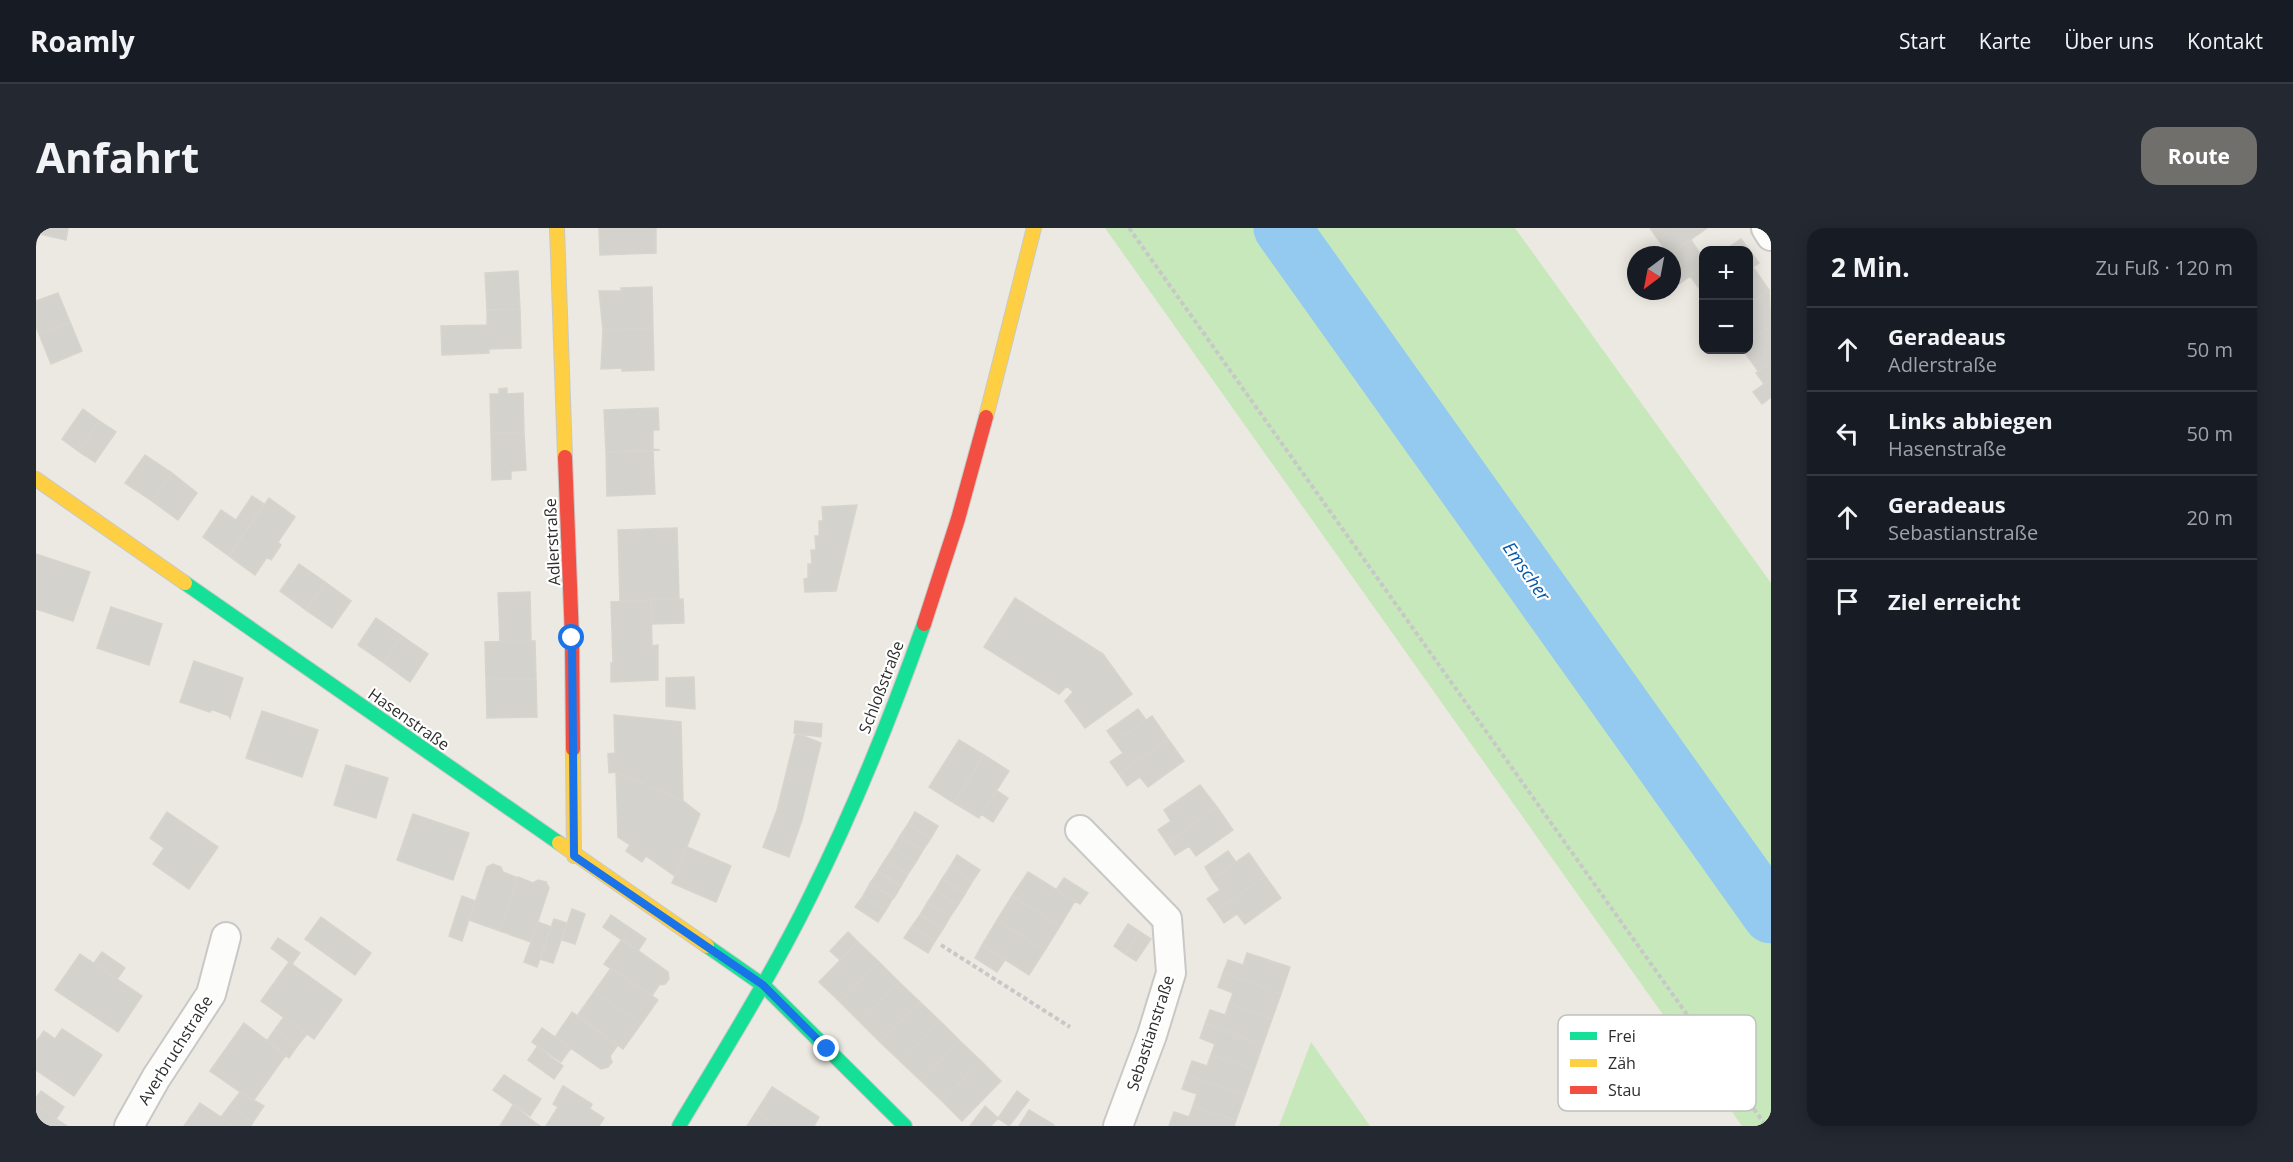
<!DOCTYPE html>
<html lang="de">
<meta charset="utf-8">
<style>
:root{--surface:#171b24;--page:#242831;--text:#f1f3f6;--muted:#9ea1a6;--line:#363941;--accent:#706f6c}
body{margin:0;font-family:"Open Sans",sans-serif;background:var(--page);color:var(--text)}
.controls{position:absolute;right:18px;top:18px;display:grid;overflow:hidden;border-radius:12px;box-shadow:0 3px 15px #0003}
.controls button{width:54px;height:54px;display:grid;place-items:center;padding:0;border:0;border-bottom:2px solid var(--line);background:var(--surface);color:var(--text);font:30px sans-serif}
.compass{position:absolute;left:1591px;top:18px;width:54px;height:54px;border-radius:50%;background:var(--surface);box-shadow:0 3px 15px #0003;rotate:212deg}
.stop{position:absolute;width:18px;height:18px;margin:-14px;border:4px solid #1a73e8;border-radius:50%;background:#fff}
.stop.end{background:#1a73e8;border-color:#fff;box-shadow:0 2px 6px #0008}
.list{margin:0;padding:0;list-style:none}
h2{display:flex;justify-content:space-between;align-items:center;height:78px;margin:0;padding:0 24px;font-size:26px}
h2 small{font-size:20px;font-weight:400;color:var(--muted)}
.list li{display:grid;grid-template-columns:39px 1fr auto;gap:18px;align-items:center;box-sizing:border-box;height:84px;padding:0 24px;border-top:2px solid var(--line)}
.list b{display:block;font-size:22px;white-space:nowrap}
.list p{margin:0;font-size:20px;white-space:nowrap;color:var(--muted)}
.list em{font-size:20px;font-style:normal;color:var(--muted)}
.icon{flex:none;width:33px;height:33px;fill:none;stroke:currentColor;stroke-width:2;stroke-linecap:round;stroke-linejoin:round}
.map{position:relative;flex:none;width:1735px;height:898px;overflow:hidden;border-radius:18px}
header{display:flex;align-items:center;gap:36px;box-sizing:border-box;height:84px;padding:0 30px;background:var(--surface);border-bottom:2px solid var(--line)}
header strong{font-size:28px}
nav{display:flex;gap:33px;margin-inline-start:auto;font-size:21px}
.intro{display:flex;align-items:center;justify-content:space-between;box-sizing:border-box;height:144px;padding:0 36px}
h1{margin:0;font-size:42px}
.button{padding:15px 27px;border-radius:18px;background:var(--accent);color:#fff;font-size:21px;font-weight:700}
main{display:flex;gap:36px;padding:0 36px}
aside{flex:1;background:var(--surface);border-radius:18px;box-shadow:0 3px 15px #0003}
.map>svg:first-child{display:block}
.green{fill:#c7e8ba}
.lines{fill:none;stroke-linecap:round;stroke-linejoin:round}
.river{stroke:#94caef;stroke-width:57}
.building{fill:#d4d2cd;stroke:#d7d4ce;stroke-width:1.5}
.street-casing{stroke:#c9c8c7;stroke-width:32}
.fast-casing{stroke:#c9c8c7;stroke-width:16}
.slow-casing{stroke:#c9c8c7;stroke-width:16}
.jam-casing{stroke:#c9c8c7;stroke-width:16}
.path{stroke:#c8c8c8;stroke-width:4;stroke-dasharray:4.5 3;stroke-linecap:butt}
.street{stroke:#fcfcfb;stroke-width:28}
.fast{stroke:#16e098;stroke-width:14}
.slow{stroke:#ffcf43;stroke-width:14}
.jam{stroke:#f24e42;stroke-width:14}
.route{stroke:#1a73e8;stroke-width:8}
.labels{text-anchor:middle;dominant-baseline:central;stroke-width:4.5;stroke-linejoin:round;paint-order:stroke}
.street-label{font-size:16px;fill:#2d2d2d;stroke:#fff}
.water-label{font-size:18px;font-style:italic;fill:#0657a7;stroke:#fff}
.key{fill:#fff;stroke:#c0c0c0;stroke-width:1.5}
.key-label{font-size:16px;fill:#2d2d2d}
</style>
<header>
<strong>Roamly</strong>
<nav><a>Start</a><a>Karte</a><a>Über uns</a><a>Kontakt</a></nav>
</header>
<div class="intro"><h1>Anfahrt</h1><a class="button">Route</a></div>
<main>
<div class="map">
<svg width="1735" height="898" viewBox="0 0 1735 898">
<rect width="100%" height="100%" fill="#ece9e2"/>
<!-- green -->
<path class="green" d="M1069,0H1479L1735,355V898H1706Z
M1275,814L1334,898H1243Z"/>
<g class="lines">
<!-- river -->
<path class="river" d="M1246,0L1735,687"/>
</g>
<!-- building -->
<path class="building" d="M0,0H32L30,12L0,5Z
M563,0H620V25L564,27Z
M1614,0H1671L1633,27Z
M1705,11L1723,35L1712,42V22H1689Z
M1655,12L1663,24L1636,42V27H1632Z
M1663,24L1668,30V38L1643,56L1636,47V42Z
M1668,38V67L1654,48Z
M1717,39L1733,62L1712,77V42Z
M482,43L484,81L451,82L449,45Z
M616,59L617,100L567,102L563,63H585V60Z
M1733,62L1735,98L1712,114V77Z
M22,65L34,94L3,106L0,98V73Z
M484,81L485,120L453,121V125L406,127L405,98L451,97V82Z
M34,94L46,123L15,136L3,106Z
M1735,98V134L1722,143L1707,122H1712V114Z
M617,100L618,142L586,143V140L565,141L567,102Z
M1735,134V151L1728,156L1720,145Z
M1735,151V169L1726,176L1717,164Z
M471,160V166L487,165L488,204L455,205L454,166H463V161Z
M622,180L623,202H617V221L624,222L570,224L568,182Z
M47,181L63,193L42,223L26,211Z
M63,193L80,204L59,234L42,223Z
M488,204L490,242L475,243V251L456,252L455,205Z
M617,223L619,266L571,268L570,224Z
M109,227L136,245L116,273L89,255Z
M136,245L161,265L142,292L116,273Z
M216,268L228,276L193,328L167,309L185,282L200,292Z
M233,270L259,289L242,314L245,317L235,332L231,329L219,347L193,328Z
M821,277L800,363L769,364L768,351L772,350V336H776L775,322H780L779,308H783V293H787L786,279Z
M641,300L643,371L584,373L582,302Z
M0,326L54,344L37,393L0,381Z
M263,336L289,354L270,382L244,363Z
M289,354L315,373L296,400L270,382Z
M494,364L495,413L464,414L462,365Z
M979,370L1067,426L1096,466L1049,500L1029,473L1037,464L1031,458L1023,466L948,419Z
M647,371L648,395L616,396L615,372Z
M615,372L616,418L622,417V452L575,454V435H577L575,374Z
M75,379L126,396L113,437L61,420Z
M340,390L366,408L348,435L322,417Z
M366,408L392,426L374,454L348,435Z
M499,413L500,451L450,452L449,414Z
M158,433L207,450L194,490L193,488L175,481L174,484L144,474Z
M658,449L659,481L630,478V450Z
M500,451L501,489L451,490L450,452Z
M1102,481L1110,492L1079,514L1071,503Z
M226,483L282,502L266,549L210,530Z
M578,487L645,494L647,573L580,544L573,545L572,526L579,525Z
M1116,488L1132,511L1083,546L1074,534L1087,525L1079,514Z
M759,493L786,496L785,509L758,505Z
M760,505L785,515L766,592L753,629L727,619L741,582Z
M1132,511L1148,533L1112,559L1104,549L1091,558L1083,546Z
M923,512L948,527L918,575L893,559Z
M948,527L973,543L943,590L918,575Z
M310,537L352,550L340,590L298,577Z
M580,544L647,573L664,586L639,648L610,628L606,634L590,623L594,617L582,609Z
M1164,557L1181,579L1131,615L1122,602L1135,593L1128,582Z
M961,563L972,570L957,594L945,586Z
M1181,579L1197,602L1160,628L1153,618L1139,627L1131,615Z
M131,584L182,619L153,661L117,636L128,620L114,610Z
M879,584L902,598L895,610L872,596Z
M377,586L433,605L417,652L361,632Z
M872,596L895,610L887,622L864,608Z
M864,608L887,622L880,634L857,620Z
M651,619L695,638L680,674L636,655Z
M857,620L880,634L872,646L849,632Z
M1192,623L1200,634L1176,651L1169,639Z
M1213,625L1229,648L1180,683L1171,671L1184,662L1176,651Z
M921,627L944,642L936,654L914,639Z
M849,632L872,646L865,658L842,643Z
M457,636L465,639L467,644L482,650L464,703L433,692L451,639Z
M914,639L936,654L929,666L906,651Z
M842,644L865,658L858,670L834,655Z
M992,644L1039,673L1024,698L976,668Z
M1229,648L1245,670L1209,696L1201,686L1188,695L1180,683Z
M482,649L497,655L502,652L510,654L513,660L495,714L464,703Z
M1028,650L1052,665L1044,676L1020,662Z
M906,651L929,666L922,677L899,663Z
M834,655L857,670L850,682L827,668Z
M899,663L922,677L914,689L891,675Z
M426,668L439,673L426,713L413,708Z
M827,668L850,682L842,694L819,679Z
M976,668L1024,698L1009,722L961,692Z
M891,675L914,689L907,701L884,687Z
M536,681L549,686L539,716L526,712Z
M575,687L610,711L602,723L567,699Z
M884,687L907,701L899,713L876,698Z
M285,689L335,725L319,747L269,711Z
M518,691L531,695L517,735L504,731Z
M961,692L1009,722L993,747L946,717Z
M502,694L515,699L501,739L488,734Z
M1092,696L1103,703L1089,726L1078,718Z
M876,698L899,713L892,725L868,710Z
M1103,703L1115,711L1100,733L1089,726Z
M812,704L822,714L804,732L794,723Z
M242,710L264,725L256,736L235,720Z
M586,711L632,744L633,751L629,756L623,757L616,768L568,736Z
M822,714L843,734L804,774L783,754Z
M946,717L969,732L961,744L939,730Z
M66,724L89,740L81,751L58,735Z
M1211,725L1254,739L1245,766L1187,745L1192,732L1207,737Z
M44,726L106,768L82,804L19,762Z
M253,734L306,772L278,811L225,773Z
M843,734L863,754L824,794L804,774Z
M575,740L622,772L605,796L558,764Z
M1187,745L1245,766L1236,791L1193,776L1197,765L1182,759Z
M863,754L884,774L844,814L824,794Z
M558,764L605,796L587,821L541,788Z
M884,774L904,793L865,834L844,814Z
M1193,776L1236,791L1227,816L1169,796L1174,782L1189,787Z
M536,784L582,817L574,828L576,834L572,839L565,841L519,809Z
M248,789L271,806L262,817L239,801Z
M904,793L924,813L885,853L865,834Z
M208,795L250,827L217,873L174,843Z
M1169,796L1227,816L1218,842L1175,827L1179,816L1164,810Z
M506,800L535,820L525,834L496,814Z
M26,801L66,827L38,868L0,842V814L8,803L19,811Z
M239,801L262,817L253,830L231,813Z
M924,813L945,833L906,873L885,853Z
M501,819L527,838L518,851L492,832Z
M1175,827L1218,842L1209,867L1151,847L1156,833L1171,838Z
M945,833L965,853L926,893L906,873Z
M468,847L505,871L494,888L457,862Z
M1151,847L1209,867L1200,892L1157,878L1161,866L1146,861Z
M527,858L556,876L554,881L568,890L563,898H510L522,879L517,876Z
M736,859L783,889L778,898H743L720,884Z
M5,863L28,879L20,891L0,876V870Z
M981,863L993,872L973,898L962,890Z
M204,864L228,878L217,894L194,877Z
M164,875L185,889L197,898H148Z
M0,876L20,891L31,898H0Z
M194,877L217,894L215,898H197L185,889Z
M477,877L497,893L504,898H464Z
M949,878L962,890L955,898H934Z
M1157,878L1200,892L1198,898H1133L1138,884L1153,889Z
M993,882L1018,897L1017,898H983Z
M720,884L743,898H711Z"/>
<g class="lines">
<defs>
<path id="street" d="M1730,0L1735,8
M1044,602L1131,691L1135,745L1116,807L1082,898
M93,898L120,850L175,766L190,709"/>
<path id="fast" d="M149,355L523,615
M671,718L727,757L869,898
M643,898C688,823 735,748 774,669C818,581 855,489 888,396"/>
<path id="slow" d="M521,0L529,229
M950,189L998,0
M0,251L149,355
M537,521L538,628
M523,615L671,718"/>
<path id="jam" d="M529,229L536,410L537,521
M888,396L922,291L950,189"/>
</defs>
<!-- street casing -->
<use href="#street" class="street-casing"/>
<!-- fast casing -->
<use href="#fast" class="fast-casing"/>
<!-- slow casing -->
<use href="#slow" class="slow-casing"/>
<!-- jam casing -->
<use href="#jam" class="jam-casing"/>
<!-- path -->
<path class="path" d="M1093,0L1730,898
M905,717L1034,799"/>
<!-- street -->
<use href="#street" class="street"/>
<!-- fast -->
<use href="#fast" class="fast"/>
<!-- slow -->
<use href="#slow" class="slow"/>
<!-- jam -->
<use href="#jam" class="jam"/>
</g>
<g class="lines">
<!-- route -->
<path class="route" d="M536,410L538,628L727,757L791,821"/>
</g>
<g class="labels">
<!-- street labels -->
<g class="street-label">
<text transform="translate(516 314) rotate(-93)">Adlerstraße</text>
<text transform="translate(845 459) rotate(-69)">Schloßstraße</text>
<text transform="translate(373 491) rotate(35)">Hasenstraße</text>
<text transform="translate(1114 805) rotate(-72)">Sebastianstraße</text>
<text transform="translate(139 822) rotate(-58)">Averbruchstraße</text>
</g>
<!-- water labels -->
<g class="water-label">
<text transform="translate(1491 343) rotate(55)">Emscher</text>
</g>
</g>
<!-- legend -->
<rect x="1522" y="787" width="198" height="96" rx="9" class="key"/>
<rect x="1534" y="804" width="27" height="8" fill="#16e098"/>
<rect x="1534" y="831" width="27" height="8" fill="#ffcf43"/>
<rect x="1534" y="858" width="27" height="8" fill="#f24e42"/>
<g class="key-label">
<text x="1572" y="814">Frei</text>
<text x="1572" y="841">Zäh</text>
<text x="1572" y="868">Stau</text>
</g>
</svg>
<div class="controls">
<button>+</button>
<button>−</button>
</div>
<svg class="compass" viewBox="-18 -18 36 36"><path d="M0-13l5 13h-10z" fill="#e53935"/><path d="M0 13l5-13h-10z" fill="#9ea1a6"/></svg>
<div class="stop" style="left:536px;top:410px"></div>
<div class="stop end" style="left:791px;top:821px"></div>
</div>
<aside>
<h2>2 Min.<small>Zu Fuß · 120 m</small></h2>
<ul class="list">
<li><svg class="icon" aria-label="ahead" viewBox="0 0 24 24"><path d="M12 20V5M6 11l6-6 6 6"/></svg><div><b>Geradeaus</b><p>Adlerstraße</p></div><em>50 m</em></li>
<li><svg class="icon" aria-label="left" viewBox="0 0 24 24"><path d="M17 20v-9H6M10 6l-5 5 5 5"/></svg><div><b>Links abbiegen</b><p>Hasenstraße</p></div><em>50 m</em></li>
<li><svg class="icon" aria-label="ahead" viewBox="0 0 24 24"><path d="M12 20V5M6 11l6-6 6 6"/></svg><div><b>Geradeaus</b><p>Sebastianstraße</p></div><em>20 m</em></li>
<li><svg class="icon" aria-label="arrive" viewBox="0 0 24 24"><path d="M6 21V4h12l-3 4 3 4H6"/></svg><div><b>Ziel erreicht</b></div></li>
</ul>
</aside>
</main>
